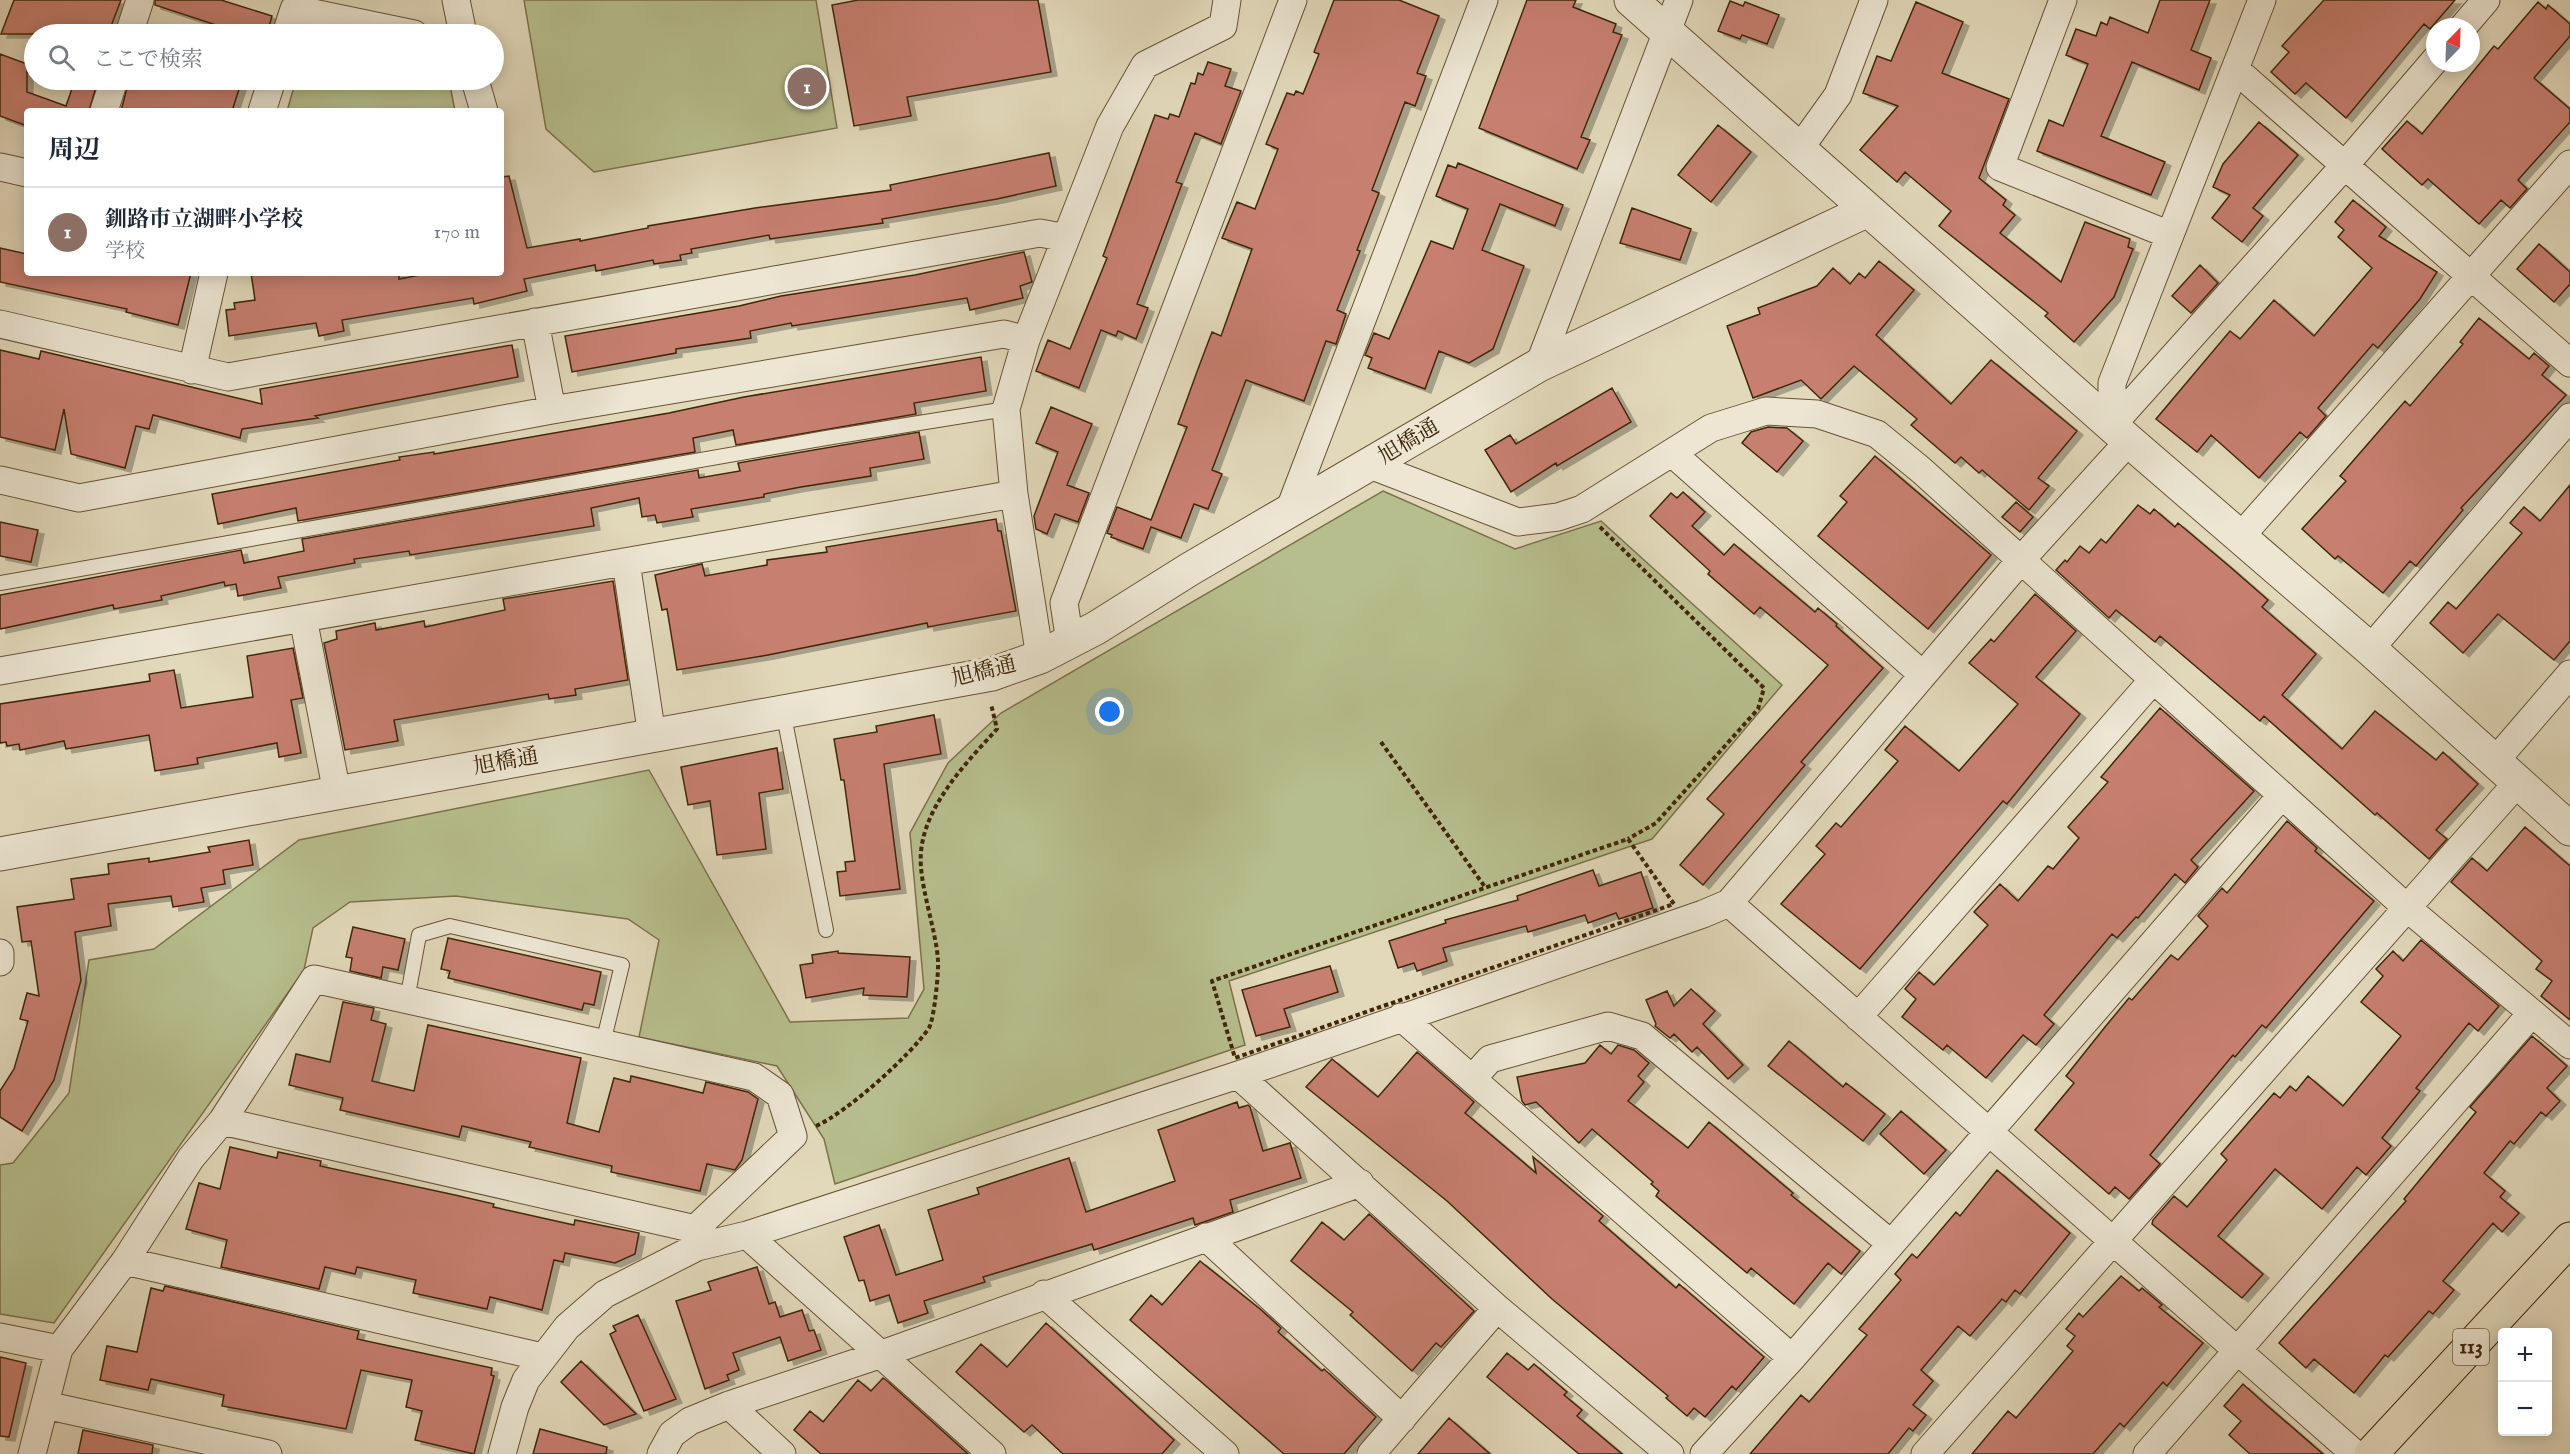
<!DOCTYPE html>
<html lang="ja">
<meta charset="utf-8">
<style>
:root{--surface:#fff;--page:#f2f2f3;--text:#1f2937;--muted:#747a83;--line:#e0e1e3;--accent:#2563eb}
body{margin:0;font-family:"IM FELL English","Noto Serif JP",serif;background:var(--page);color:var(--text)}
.controls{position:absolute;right:18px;bottom:18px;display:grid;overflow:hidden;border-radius:6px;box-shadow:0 3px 15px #0003}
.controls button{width:54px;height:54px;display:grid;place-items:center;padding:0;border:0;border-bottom:2px solid var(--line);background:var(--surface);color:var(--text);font:30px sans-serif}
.compass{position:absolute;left:2426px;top:18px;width:54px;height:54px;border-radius:50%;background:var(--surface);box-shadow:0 3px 15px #0003;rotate:23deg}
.you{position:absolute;left:1110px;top:712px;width:21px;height:21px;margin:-15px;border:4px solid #fff;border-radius:50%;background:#1a73e8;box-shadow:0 0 0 9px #1a73e833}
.badge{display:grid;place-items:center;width:39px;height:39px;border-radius:50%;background:var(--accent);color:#fff;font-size:20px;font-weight:700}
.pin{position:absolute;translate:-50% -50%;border:3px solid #fff;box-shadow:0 2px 6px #0006}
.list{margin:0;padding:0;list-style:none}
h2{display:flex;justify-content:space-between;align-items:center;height:78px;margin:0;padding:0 24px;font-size:26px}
h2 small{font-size:20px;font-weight:400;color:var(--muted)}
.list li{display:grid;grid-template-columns:39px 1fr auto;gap:18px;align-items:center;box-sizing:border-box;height:90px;padding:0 24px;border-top:2px solid var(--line)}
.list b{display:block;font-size:22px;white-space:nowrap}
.list p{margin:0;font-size:20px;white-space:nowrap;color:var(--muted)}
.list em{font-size:20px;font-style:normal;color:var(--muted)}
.icon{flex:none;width:33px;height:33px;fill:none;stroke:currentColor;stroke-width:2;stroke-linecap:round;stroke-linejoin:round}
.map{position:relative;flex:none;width:2570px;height:1454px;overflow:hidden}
.search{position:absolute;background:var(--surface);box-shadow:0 3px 15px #0003;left:24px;top:24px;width:480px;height:66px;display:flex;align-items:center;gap:15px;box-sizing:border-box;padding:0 21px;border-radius:33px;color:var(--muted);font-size:22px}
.panel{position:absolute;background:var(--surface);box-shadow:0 3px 15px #0003;left:24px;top:108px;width:480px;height:168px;border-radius:6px}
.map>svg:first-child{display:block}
.green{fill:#b7be8d;stroke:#7c724b;stroke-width:1.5}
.building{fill:#c77f70;stroke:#402609;stroke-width:1.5;filter:url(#shadow)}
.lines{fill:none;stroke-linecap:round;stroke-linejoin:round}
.service-casing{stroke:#685336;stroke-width:16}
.minor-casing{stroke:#685336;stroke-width:29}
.tertiary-casing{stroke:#685336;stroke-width:35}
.primary-casing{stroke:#402609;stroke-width:35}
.path{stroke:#402609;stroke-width:4;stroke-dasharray:4.5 3;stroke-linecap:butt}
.service{stroke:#ece6d3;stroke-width:14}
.minor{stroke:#ece6d3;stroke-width:27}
.tertiary{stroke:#ece6d3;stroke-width:33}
.primary{stroke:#e2d9bb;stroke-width:33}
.labels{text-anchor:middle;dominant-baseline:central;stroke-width:6;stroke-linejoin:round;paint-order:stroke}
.shield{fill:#ece6d3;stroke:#746046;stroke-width:1.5}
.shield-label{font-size:21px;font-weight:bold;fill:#402609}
.street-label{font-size:22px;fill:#402609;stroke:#ece6d3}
</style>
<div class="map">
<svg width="2570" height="1454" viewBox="0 0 2570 1454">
<defs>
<filter id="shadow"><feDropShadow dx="6" dy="4" stdDeviation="0" flood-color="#0004"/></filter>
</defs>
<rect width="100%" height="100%" fill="#e2d9bb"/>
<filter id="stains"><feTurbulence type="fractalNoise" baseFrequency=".00333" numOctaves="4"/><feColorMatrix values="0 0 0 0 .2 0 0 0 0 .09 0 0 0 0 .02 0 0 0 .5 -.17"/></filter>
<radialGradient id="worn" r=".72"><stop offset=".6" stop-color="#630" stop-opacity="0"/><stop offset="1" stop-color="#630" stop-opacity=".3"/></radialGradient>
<!-- green -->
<path class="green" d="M524,0H816L837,128L594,172L546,129Z
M296,80H449L455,111H287Z
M1383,491L1515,549L1601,521L1782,685L1652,839L1229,981L1245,1045L835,1184L824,1139L777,1066L639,1037L659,940L628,919L456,896L350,902L313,928L304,970L54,1323L0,1314V1165L13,1163L69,1093L89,960L154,949L299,840L649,770L790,1022L908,1018L924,989L910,833L948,763L1001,713Z"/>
<!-- building -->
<path class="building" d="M14,0H121L108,34H1Z
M155,0H221L272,16L267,34H213L216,25L155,5Z
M858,0H1038L1051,72L907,97L911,116L854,126L832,5Z
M1334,0H1399L1439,16L1417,73L1426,76L1415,106L1405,102L1372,190L1379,193L1357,250L1360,251L1337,310L1346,314L1336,344L1326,341L1304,401L1246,380L1212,470L1222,474L1208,509L1194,504L1181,538L1151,527L1143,549L1111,537L1112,535L1107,533L1117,507L1151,520L1187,427L1178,424L1198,369L1212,332L1221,336L1252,249L1222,238L1237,202L1255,209L1278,149L1266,144L1287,93L1294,95L1296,91L1303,94L1319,54L1314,52Z
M1527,0H1576L1573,7L1616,24L1613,32L1622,35L1581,137L1590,140L1577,169L1479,128Z
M2160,0H2210L2191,50L2211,58L2199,90L2132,62L2101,136L2165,162L2151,195L2037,151L2049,120L2063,126L2088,64L2066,55L2076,29L2096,36L2101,22L2107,25L2110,17L2148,33Z
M2324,0H2455L2430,29L2424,24L2346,118L2306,83L2295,94L2271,72L2289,52L2282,46Z
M1730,1L1743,6L1745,2L1779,15L1767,44L1742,35L1740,39L1718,31Z
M1916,2L1963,22L1942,73L2009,99L1979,178L2006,200L2003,205L2015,215L2000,233L2061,282L2085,222L2130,239L2128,247L2133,249L2114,297L2074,342L2045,316L2048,313L1939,226L1951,211L1905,172L1897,182L1860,150L1898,106L1863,93L1877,56L1891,61Z
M2538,2L2546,9L2548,5L2570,24V36L2534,78L2570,109V122L2518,180L2527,189L2510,208L2501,200L2479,224L2428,179L2422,185L2382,149L2407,121L2422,134L2494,46L2498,49Z
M0,54L27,64V92L66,106L75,80H98L89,111H27V126L0,116Z
M1208,62L1231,69L1225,86L1241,91L1221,144L1195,133L1176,182L1182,184L1137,304L1148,308L1136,339L1118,331L1116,336L1101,330L1079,388L1036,371L1048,340L1070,349L1107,258L1103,256L1155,115L1168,119L1170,114L1179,117L1191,83L1195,84L1198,73L1203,75Z
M129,80H242L232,111H121Z
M2259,122L2298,155L2253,208L2263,216L2242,242L2212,218L2230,195L2213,187L2223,164Z
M1718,125L1751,152L1711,202L1678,175Z
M1049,153L1056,186L997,199L882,219L883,223L770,239L769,235L691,249L692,253L680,255L681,260L654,264L653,260L596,271L595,265L524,279L527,291L474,304L473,298L342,320L344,331L319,336L316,323L229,336L226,310L235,309L234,303L255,300L251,273H399V279L430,273H501V177L509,176L527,248L580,239V241L648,228V226L755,208L891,190L890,185Z
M1458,163L1563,205L1555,226L1500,204L1482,250L1524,266L1493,349L1469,363L1439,351L1425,389L1368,368L1372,358L1365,355L1374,333L1389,339L1431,241L1453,249L1468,209L1436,196L1448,165L1456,168Z
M2353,200L2386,227L2379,236L2437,272L2420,299L2378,348L2373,344L2318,408L2326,416L2307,438L2300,432L2259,478L2211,435L2197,452L2156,419L2230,331L2240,339L2274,300L2314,336L2372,268L2338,237L2344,230L2335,222Z
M1632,208L1691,229L1680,260L1620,243Z
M2539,244L2570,272V284L2554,302L2517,269Z
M0,248L27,254V273H191L178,325L126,312L127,309L0,282Z
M1024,252L1032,282L1020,286L1023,298L970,310L967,298L792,326L791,323L750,331L751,338L676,349V353L572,372L565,336L739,306L781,296L915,275Z
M1879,261L1914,290L1876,335L1951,404L1991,360L2077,431L2038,478L2049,486L2029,510L1982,470L1979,473L1961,457L1955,463L1911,425L1917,419L1854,366L1821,399L1801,380L1753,398L1727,326L1760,314L1758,308L1817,286L1833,268L1850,284L1859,273L1865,278Z
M2200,265L2218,283L2191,313L2172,296Z
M2479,318L2529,359L2534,353L2549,366L2542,375L2566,395L2461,508L2463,510L2416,566L2410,561L2383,593L2338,556L2335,559L2302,529L2346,481L2340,476L2405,401L2410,406L2463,344L2460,342Z
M512,345L518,377L315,416L318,418L242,429L240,438L153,415L149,429L136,426L125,468L71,454L64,409L55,450L0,437V350L39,359L41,351L262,404L260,389Z
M981,357L986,391L914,403L916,414L736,445L733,430L693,438L695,452L298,521L296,508L218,524L212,494L400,460L399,457L434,452V454L669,413L744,397Z
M1612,388L1631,422L1557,466L1556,463L1511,492L1485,450L1510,435L1516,444Z
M1051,407L1092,424L1067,485L1089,493L1078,522L1055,514L1047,534L1036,529L1034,516L1058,452L1036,443Z
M1768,427L1787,428L1803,441L1777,472L1742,443L1751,432Z
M919,432L924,459L870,468L871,476L801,487L764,494V497L691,509L693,517L657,523L655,515L642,517L639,498L591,508L594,526L410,555L409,551L354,559L355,563L278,577L281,588L238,596L236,584L225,586L224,582L161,596L162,600L114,609L113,605L0,629V595L241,550L244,563L304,551L302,539L698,470L699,478L740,471L738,463Z
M1875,456L1991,555L1928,629L1818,536L1847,502L1840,496Z
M2570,485V641L2554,660L2498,614L2463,653L2430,623L2448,602L2456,609L2522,533L2510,523L2524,507L2540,521Z
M1683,492L1705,512L1692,526L1724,555L1734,544L1815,612L1818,608L1837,624L1836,626L1883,668L1801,762L1805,765L1703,885L1680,865L1724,814L1707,799L1828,665L1760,607L1754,614L1708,574L1710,571L1650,516L1671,493L1677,498Z
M2016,502L2033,517L2020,532L2002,517Z
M2138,505L2150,514L2154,509L2175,527L2178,523L2229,566L2268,600L2262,607L2316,654L2282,695L2342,749L2375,711L2436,760L2443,752L2478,784L2436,830L2447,839L2429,859L2377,813L2375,815L2264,716L2260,721L2160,636L2155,642L2116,610L2109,618L2056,570L2065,560L2067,562L2080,546L2089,553L2101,539L2106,543Z
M996,519L998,531H1001L1016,611L928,627L927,623L768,655L677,670L667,609L662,610L655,575L702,564L705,576L767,565V560L827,552L826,547Z
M0,522L38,530L31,562L0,556Z
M613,581L628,680L575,689L576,695L549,699L548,694L394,720L398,741L345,750L324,643L337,639L336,631L375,623L376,630L424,621L425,627L505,610L503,599Z
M2035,594L2076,631L2036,677L2080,714L2007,804L2003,801L1860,969L1781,904L1825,854L1816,846L1836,823L1841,827L1898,761L1885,750L1905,726L1959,771L2018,704L1969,663L1991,639L1994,642Z
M293,648L303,698L291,700L301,753L279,757L277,743L197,758L198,764L155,771L149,735L66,749L64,741L20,750L19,744L7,746L6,742L0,743V704L150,681L149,674L174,670L181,708L253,697L247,656Z
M2160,708L2254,791L2191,860L2198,867L2185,883L2175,874L2138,918L2136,917L2117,938L2112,934L2044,1015L2054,1024L2036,1045L2023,1035L1986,1078L1947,1045L1943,1050L1902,1017L1916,999L1905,989L1919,972L1934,985L1988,925L1974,912L2000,884L2018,901L2048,866L2053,869L2079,838L2068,827L2108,782L2101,777Z
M934,715L941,754L884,764L900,889L840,896L837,872L846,871L845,862L855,861L844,780H841L834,739L877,732L876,726Z
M777,748L783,789L759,793L766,849L717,855L710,801L688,805L681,767Z
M2287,821L2317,848L2315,851L2374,901L2266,1028L2262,1025L2235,1057L2233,1055L2150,1155L2160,1164L2129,1199L2115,1187L2109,1194L2035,1130L2074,1083L2066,1076L2105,1027L2129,998L2132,1000L2171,955L2178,960L2208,926L2198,916L2222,888L2227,893Z
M2525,827L2570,866V1020L2541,996L2552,981L2536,969L2542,961L2451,882L2472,858L2487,871Z
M249,840L253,865L223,870L225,884L201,888L204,902L173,907L171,896L108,904L111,926L75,932L81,980L54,1080L22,1131L0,1117V1091L14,1069L28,1021L20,1019L27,993L39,996L31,941L22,942L17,907L74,899L71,879L109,874L108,864L149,858V862L210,852L208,847Z
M1593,870L1599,886L1641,872L1653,908L1619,919L1616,913L1588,923L1585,915L1528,932L1526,926L1443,948L1447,961L1417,971L1414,963L1398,968L1389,941L1446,923L1445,920L1518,900L1517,896Z
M353,927L405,939L398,970L383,967L381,978L350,971L352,958L346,957Z
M448,938L601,972L594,1005L584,1003L582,1010L448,978L450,971L441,969Z
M2421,940L2499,1006L2478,1031L2469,1023L2416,1088L2420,1091L2382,1138L2391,1146L2366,1175L2357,1167L2322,1209L2275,1169L2218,1236L2263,1274L2242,1298L2152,1224L2153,1220L2174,1196L2187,1207L2227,1160L2221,1154L2274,1093L2280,1098L2290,1086L2296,1091L2308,1076L2343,1106L2401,1036L2361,1002L2383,976L2376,969L2393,951L2403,961Z
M838,951V953L910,957L907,997L863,995L864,988L806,998L800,965L813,963L812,955Z
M1330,966L1338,992L1284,1009L1290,1027L1256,1036L1242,990Z
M1691,989L1715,1011L1703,1024L1743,1065L1728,1079L1697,1047L1692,1052L1674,1034L1670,1038L1655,1026L1656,1024L1646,1000L1667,991L1674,1006Z
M343,1002L374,1008L371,1020L386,1024L372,1081L414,1091L428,1025L581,1058L567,1123L599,1132L614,1078L630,1082L631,1076L703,1093L706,1082L748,1092L758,1099L742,1160L735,1170L707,1164L700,1191L611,1172L612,1166L529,1147L531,1142L462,1126L459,1137L340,1110L343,1098L289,1085L296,1054L330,1062Z
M2532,1036L2567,1066L2547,1088L2560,1101L2546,1116L2541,1112L2514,1144L2510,1141L2484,1173L2505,1191L2500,1197L2519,1213L2502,1232L2493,1223L2443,1281L2454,1290L2433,1314L2429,1311L2388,1357L2385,1355L2354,1393L2314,1359L2306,1368L2279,1343L2406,1201L2404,1199L2476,1112L2470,1107Z
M1789,1041L1843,1087L1846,1083L1885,1114L1863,1141L1768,1066Z
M1600,1045L1611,1054L1618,1045L1634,1050L1649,1063L1638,1076L1644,1082L1628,1101L1688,1148L1709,1122L1793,1193L1791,1195L1860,1251L1841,1274L1828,1263L1794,1304L1751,1268L1747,1273L1656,1196L1659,1191L1651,1184L1653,1182L1592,1129L1579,1143L1536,1102L1525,1105L1522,1101L1517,1077L1585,1063Z
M1417,1052L1474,1102L1465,1113L1536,1173L1533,1157L1603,1216L1599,1221L1676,1288L1679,1284L1764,1357L1736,1390L1732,1386L1705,1417L1694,1408L1687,1416L1666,1398L1668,1396L1552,1299L1447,1201L1306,1087L1332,1059L1378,1097Z
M1237,1102L1239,1108L1248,1105L1250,1107L1263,1151L1290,1143L1301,1178L1230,1200L1233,1212L1195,1225L1193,1218L1094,1250L1092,1244L983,1277L985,1282L924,1301L928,1313L898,1323L889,1295L870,1301L864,1280L859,1281L844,1237L879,1225L896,1275L943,1260L928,1210L979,1194L977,1188L1069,1158L1086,1212L1175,1181L1158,1130Z
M1901,1111L1946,1150L1924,1174L1880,1134Z
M230,1147L277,1158L278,1152L321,1161L320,1166L455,1195L494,1204L493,1207L574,1225L575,1220L639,1233L635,1254L615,1263L565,1253L563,1262L554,1260L542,1310L490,1297L487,1309L413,1293L416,1280L357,1267L355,1274L325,1267L319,1289L221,1267L227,1240L186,1229L199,1183L220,1189Z
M1997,1170L2070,1233L2020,1294L2015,1290L2006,1302L2002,1299L1970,1336L1958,1326L1921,1370L1933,1381L1913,1405L1926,1415L1913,1431L1909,1428L1888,1454H1750L1801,1395L1809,1402L1867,1335L1859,1329L1901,1280L1895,1274L1912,1254L1917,1258L1956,1212L1960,1216Z
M1369,1214L1474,1311L1441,1347L1436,1343L1412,1371L1350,1315L1353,1312L1291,1261L1322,1222L1344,1240Z
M1200,1261L1260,1309L1281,1328L1278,1332L1322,1371L1324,1369L1376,1417L1344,1454H1284L1130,1320L1151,1295L1162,1305Z
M757,1267L769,1304L775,1302L780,1317L802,1310L809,1331L814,1330L821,1350L788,1361L780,1337L733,1353L739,1370L727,1375L729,1380L705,1389L676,1301L711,1290L708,1282Z
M2121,1276L2139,1291L2142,1288L2162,1305L2159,1307L2203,1343L2167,1386L2163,1382L2124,1427L2120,1423L2093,1454H1972L2008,1411L2016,1418L2073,1351L2067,1346L2075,1336L2066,1329L2079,1313L2083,1317Z
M165,1286L359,1331L357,1339L492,1368L491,1375L494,1376L474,1454L415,1440L422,1411L406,1407L412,1380L361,1370L346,1429L222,1406L224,1395L151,1379L148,1390L100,1380L107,1346L137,1352L151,1288L163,1291Z
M638,1315L676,1399L644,1411L610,1334L616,1331L613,1326Z
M1046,1323L1174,1440L1162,1454H1063L1032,1425L1024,1432L956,1372L981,1344L1007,1367Z
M1507,1353L1528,1370L1534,1364L1567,1392L1564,1395L1582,1410L1577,1416L1622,1454H1579L1487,1377Z
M0,1357L26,1363L9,1437L0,1436Z
M581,1361L636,1414L604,1425L561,1382Z
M883,1378L886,1380L968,1454H821L794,1430L810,1411L823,1422L858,1380L871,1391Z
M2243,1384L2263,1402L2323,1454H2250L2229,1435L2241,1421L2224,1406Z
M1449,1418L1490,1454H1418Z
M540,1429L607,1447L606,1454H533Z
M83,1430L153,1445L152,1454H78Z"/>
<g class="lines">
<defs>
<path id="service" d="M0,583L826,438L1006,409
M783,711L826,930
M407,1000L419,935L450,926L622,965L603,1043"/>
<path id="minor" d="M456,0L463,34
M2063,0L2000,167L2170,235
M2463,27L2486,0
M129,34L140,0
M286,34L294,9L414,34
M2236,70L2570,363
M475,80L484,111
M104,111L114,80
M262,111L272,80
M1800,148L1838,95L1874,0
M0,167L27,173
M535,322L552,410
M0,324L228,377L1040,233L1066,238
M1539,365L1679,0
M192,370L214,273
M2112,425L2345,165L2435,60
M2112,425V383L2262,0
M1672,453L1923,675
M1370,465L1518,522L1558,517L1582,509L1711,428L1766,411L1817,414L1877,434L1921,470L2406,907L2570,1045
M0,480L79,498L552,410L1004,334L1026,340
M1289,511L1484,0
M2241,536L2570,164
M626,562L652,736
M303,618L337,793
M1070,642L1064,603L1293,0
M2370,649L2570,417
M1040,657L1014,494L1006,409L1026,340L1110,126L1145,65L1223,26L1227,0
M0,671L1014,494
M2495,761L2570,674
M1729,903L2355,1454
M0,953V962
M1401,1017L1792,1358
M1858,1017L2153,680
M1238,1075L1497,1308L1670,1454
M1472,1079L1490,1059L1608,1026L1642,1036L1890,1243
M222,1121L695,1229
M747,1235L992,1454
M1206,1237L1402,1419
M125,1261L542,1357
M1044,1294L1225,1454
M0,1337L59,1349L125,1261L191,1158L222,1121L314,979L754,1077L780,1095L793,1136L695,1229L697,1247
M45,1405L268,1454
M729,1405L782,1454
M32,1454L59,1349
M502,1454L515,1407L526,1380L567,1327L605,1294L697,1247L747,1235L1238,1075L1703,914L1729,903L2020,561L2129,441
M661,1454L672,1434L690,1421L729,1405L882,1354L1360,1183
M1371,1454L1497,1308
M1704,1454L1792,1358L2282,795
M1925,1454L2518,782
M2147,1454L2531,1014"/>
<path id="tertiary" d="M1631,0L2129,441L2370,649L2570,829
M0,854L992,674L1040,657L1096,628L1190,569L1539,365L1868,210"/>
<path id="primary" d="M2371,1454L2570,1239"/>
</defs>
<!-- service casing -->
<use href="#service" class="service-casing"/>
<!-- minor casing -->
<use href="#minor" class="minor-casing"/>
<!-- tertiary casing -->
<use href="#tertiary" class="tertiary-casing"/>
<!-- primary casing -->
<use href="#primary" class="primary-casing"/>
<!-- path -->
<path class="path" d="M1600,527L1764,688L1758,709L1656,823L1628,839
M1381,742L1485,887
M1628,839L1674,904L1235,1058L1212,981Z
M816,1126C846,1113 910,1056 929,1028C934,1020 939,971 938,960C936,929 918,882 921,852C925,805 966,763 997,729L991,704"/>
<!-- service -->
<use href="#service" class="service"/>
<!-- minor -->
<use href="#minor" class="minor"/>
<!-- tertiary -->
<use href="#tertiary" class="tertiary"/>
<!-- primary -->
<use href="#primary" class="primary"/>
</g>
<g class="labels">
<!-- shield labels -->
<rect class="shield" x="2453" y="1329" width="36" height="36" rx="4.5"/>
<g class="shield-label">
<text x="2471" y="1347">113</text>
</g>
<!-- street labels -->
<g class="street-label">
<text transform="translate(1409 442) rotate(-31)">旭橋通</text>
<text transform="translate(984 672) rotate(-14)">旭橋通</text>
<text transform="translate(506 762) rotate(-10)">旭橋通</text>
</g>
</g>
<rect width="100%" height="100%" filter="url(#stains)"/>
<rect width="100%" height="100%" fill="url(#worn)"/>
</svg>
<div class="controls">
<button>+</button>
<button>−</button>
</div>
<svg class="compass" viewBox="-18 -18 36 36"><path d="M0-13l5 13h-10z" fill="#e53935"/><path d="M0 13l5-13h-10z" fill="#747a83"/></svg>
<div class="you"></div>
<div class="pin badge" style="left:807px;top:87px;background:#8d6e63">1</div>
<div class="search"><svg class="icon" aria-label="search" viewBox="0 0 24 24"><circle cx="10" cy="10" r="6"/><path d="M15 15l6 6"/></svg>ここで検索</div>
<section class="panel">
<h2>周辺<small></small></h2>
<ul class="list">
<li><span class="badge" style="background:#8d6e63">1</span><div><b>釧路市立湖畔小学校</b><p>学校</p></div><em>170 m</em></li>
</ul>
</section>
</div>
